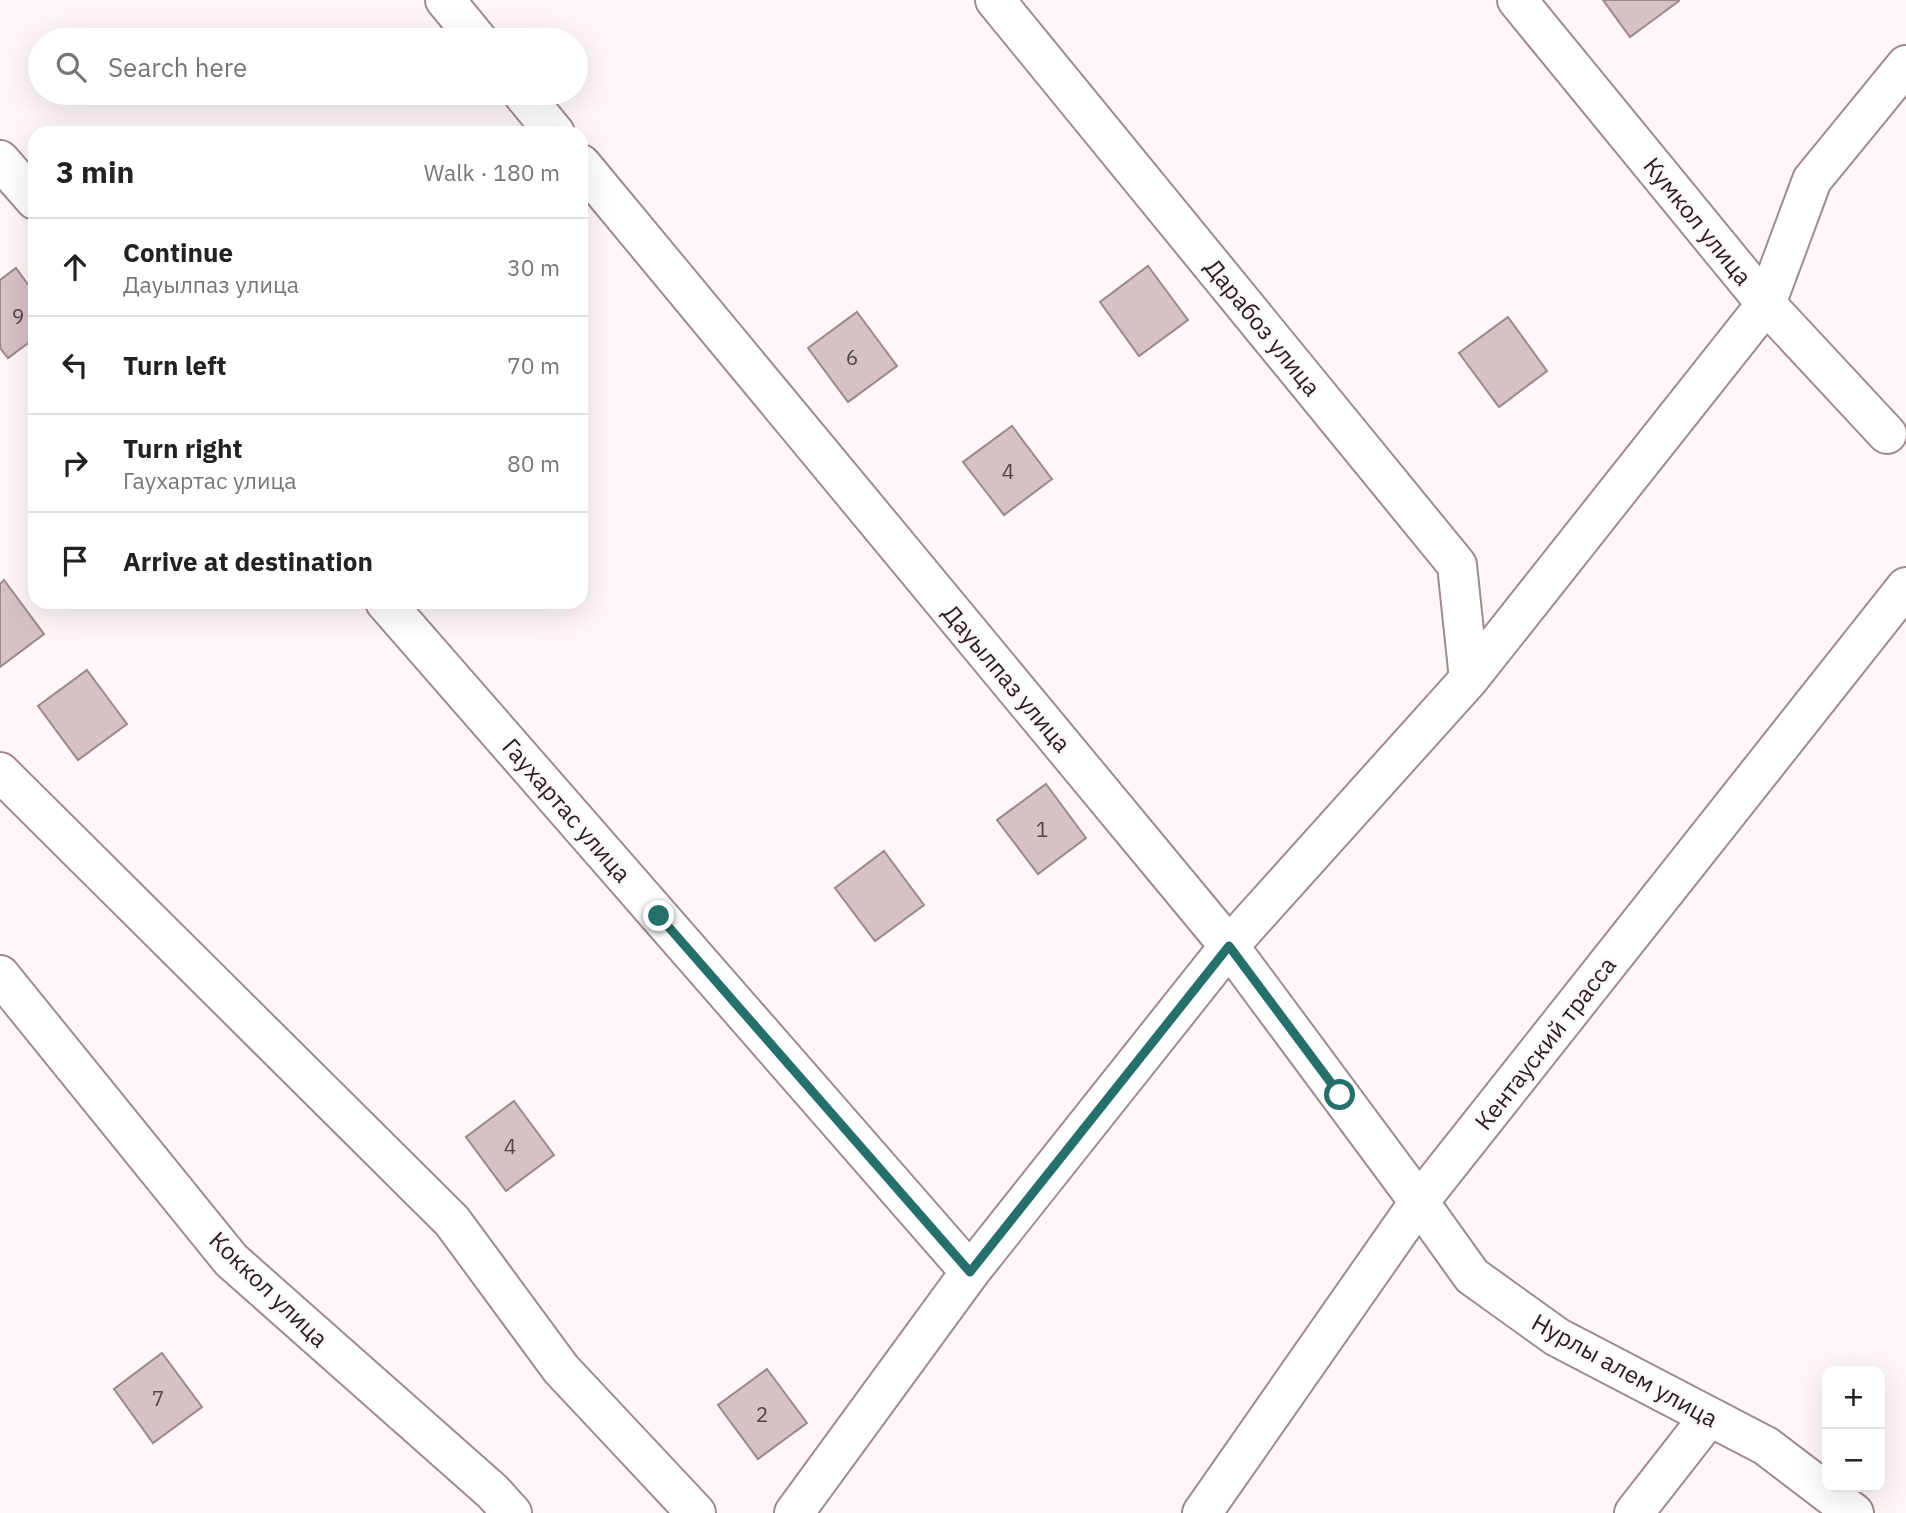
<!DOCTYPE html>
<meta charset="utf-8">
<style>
:root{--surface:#fff;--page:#f6f6f6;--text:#222;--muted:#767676;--line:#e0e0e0}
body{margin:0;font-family:"IBM Plex Sans",sans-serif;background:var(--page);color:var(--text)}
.controls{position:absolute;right:21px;bottom:21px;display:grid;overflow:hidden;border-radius:14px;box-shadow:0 7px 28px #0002}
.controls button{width:63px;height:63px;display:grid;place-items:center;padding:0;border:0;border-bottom:2px solid var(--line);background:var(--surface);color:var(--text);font:35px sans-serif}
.stop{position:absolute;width:21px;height:21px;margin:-16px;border:5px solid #26706c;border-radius:50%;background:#fff}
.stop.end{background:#26706c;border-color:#fff;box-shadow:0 2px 7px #0008}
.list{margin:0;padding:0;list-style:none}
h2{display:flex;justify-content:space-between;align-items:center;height:91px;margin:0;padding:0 28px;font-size:30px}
h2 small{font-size:23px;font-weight:400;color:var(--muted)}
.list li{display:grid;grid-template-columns:46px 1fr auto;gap:21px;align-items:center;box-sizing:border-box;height:98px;padding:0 28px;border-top:2px solid var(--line)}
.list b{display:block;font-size:26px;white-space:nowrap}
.list p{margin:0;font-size:23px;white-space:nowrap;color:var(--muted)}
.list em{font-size:23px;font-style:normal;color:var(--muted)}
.icon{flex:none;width:38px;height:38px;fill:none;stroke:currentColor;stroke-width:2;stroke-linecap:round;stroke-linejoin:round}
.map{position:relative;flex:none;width:1906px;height:1513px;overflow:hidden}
.search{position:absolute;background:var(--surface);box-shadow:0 7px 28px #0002;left:28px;top:28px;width:560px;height:77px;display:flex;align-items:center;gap:18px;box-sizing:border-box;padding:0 24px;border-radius:38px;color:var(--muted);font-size:26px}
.panel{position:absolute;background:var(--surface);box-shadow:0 7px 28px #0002;left:28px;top:126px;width:560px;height:483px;border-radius:21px}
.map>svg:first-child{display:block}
.building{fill:#d6c1c3;stroke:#9b888a;stroke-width:2}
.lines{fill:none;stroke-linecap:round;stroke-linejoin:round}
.minor-casing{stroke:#9f8b8d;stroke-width:42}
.major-casing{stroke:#9f8b8d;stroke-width:42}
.minor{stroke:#fff;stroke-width:38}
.major{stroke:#fff;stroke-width:38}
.route{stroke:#26706c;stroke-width:9}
.labels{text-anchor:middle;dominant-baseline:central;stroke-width:5;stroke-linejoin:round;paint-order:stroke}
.number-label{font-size:21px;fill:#524748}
.street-label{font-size:24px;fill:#261e1f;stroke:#fff6f7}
</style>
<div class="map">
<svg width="1906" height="1513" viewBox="0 0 1906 1513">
<rect width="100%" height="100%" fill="#fff6f7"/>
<!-- building -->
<path class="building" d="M1603,0H1678L1679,1L1630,37Z
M1148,266L1188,320L1139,356L1100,302Z
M16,268L35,294V338L8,358L0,348V280Z
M857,312L897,366L848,402L808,348Z
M1508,317L1547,371L1499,407L1459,353Z
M1012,426L1052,479L1004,515L963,462Z
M4,580L44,634L0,667V584Z
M87,670L127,724L78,760L38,706Z
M1046,784L1086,838L1038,874L997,820Z
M884,851L924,905L875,941L835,888Z
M514,1101L554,1155L506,1191L466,1137Z
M162,1353L202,1407L153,1443L114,1389Z
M767,1369L807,1423L758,1459L718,1405Z"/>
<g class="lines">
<defs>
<path id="minor" d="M445,0L478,40
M995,0L1457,565L1469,679
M1517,0L1766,304L1887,434
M522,93L555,133
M0,160L35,200
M581,164L1229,946L1419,1202L1472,1276L1557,1337L1766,1446L1854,1513
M385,602L970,1272
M0,772L452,1221L561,1369L696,1513
M0,975L231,1260L493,1492L512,1513
M794,1513L970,1272L1229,946L1469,679L1766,304L1812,180L1906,65
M1634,1513L1709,1417"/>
<path id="major" d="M1202,1513L1419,1202L1906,587"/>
</defs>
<!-- minor casing -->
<use href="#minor" class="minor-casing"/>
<!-- major casing -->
<use href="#major" class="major-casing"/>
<!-- minor -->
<use href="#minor" class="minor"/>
<!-- major -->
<use href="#major" class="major"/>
</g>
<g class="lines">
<!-- route -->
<path class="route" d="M659,916L970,1272L1229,946L1340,1095"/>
</g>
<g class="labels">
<!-- number labels -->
<g class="number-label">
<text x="18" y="316">9</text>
<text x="852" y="357">6</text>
<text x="1008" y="471">4</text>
<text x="1042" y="829">1</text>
<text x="510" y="1146">4</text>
<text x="158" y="1398">7</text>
<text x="762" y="1414">2</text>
</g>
<!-- street labels -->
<g class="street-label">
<text transform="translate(1698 221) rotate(51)">Кумкол улица</text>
<text transform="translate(1263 327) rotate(51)">Дарабоз улица</text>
<text transform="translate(1007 678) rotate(50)">Дауылпаз улица</text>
<text transform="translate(567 810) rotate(49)">Гаухартас улица</text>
<text transform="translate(1545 1043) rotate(-52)">Кентауский трасса</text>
<text transform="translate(269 1289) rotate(44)">Коккол улица</text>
<text transform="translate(1625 1370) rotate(29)">Нурлы алем улица</text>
</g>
</g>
</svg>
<div class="controls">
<button>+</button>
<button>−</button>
</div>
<div class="stop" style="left:1340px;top:1095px"></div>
<div class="stop end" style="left:659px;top:916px"></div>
<div class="search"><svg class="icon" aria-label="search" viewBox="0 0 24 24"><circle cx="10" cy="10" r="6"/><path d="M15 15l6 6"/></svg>Search here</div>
<section class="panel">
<h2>3 min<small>Walk · 180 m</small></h2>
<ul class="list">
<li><svg class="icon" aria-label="ahead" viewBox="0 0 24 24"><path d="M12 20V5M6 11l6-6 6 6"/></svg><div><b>Continue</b><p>Дауылпаз улица</p></div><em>30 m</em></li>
<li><svg class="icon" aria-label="left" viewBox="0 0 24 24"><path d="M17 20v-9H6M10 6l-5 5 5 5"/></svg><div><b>Turn left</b></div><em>70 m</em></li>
<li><svg class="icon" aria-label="right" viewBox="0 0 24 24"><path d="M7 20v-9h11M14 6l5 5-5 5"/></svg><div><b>Turn right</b><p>Гаухартас улица</p></div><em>80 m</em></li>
<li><svg class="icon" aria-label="arrive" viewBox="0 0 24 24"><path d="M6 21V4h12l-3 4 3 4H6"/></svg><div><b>Arrive at destination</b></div></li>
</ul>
</section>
</div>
